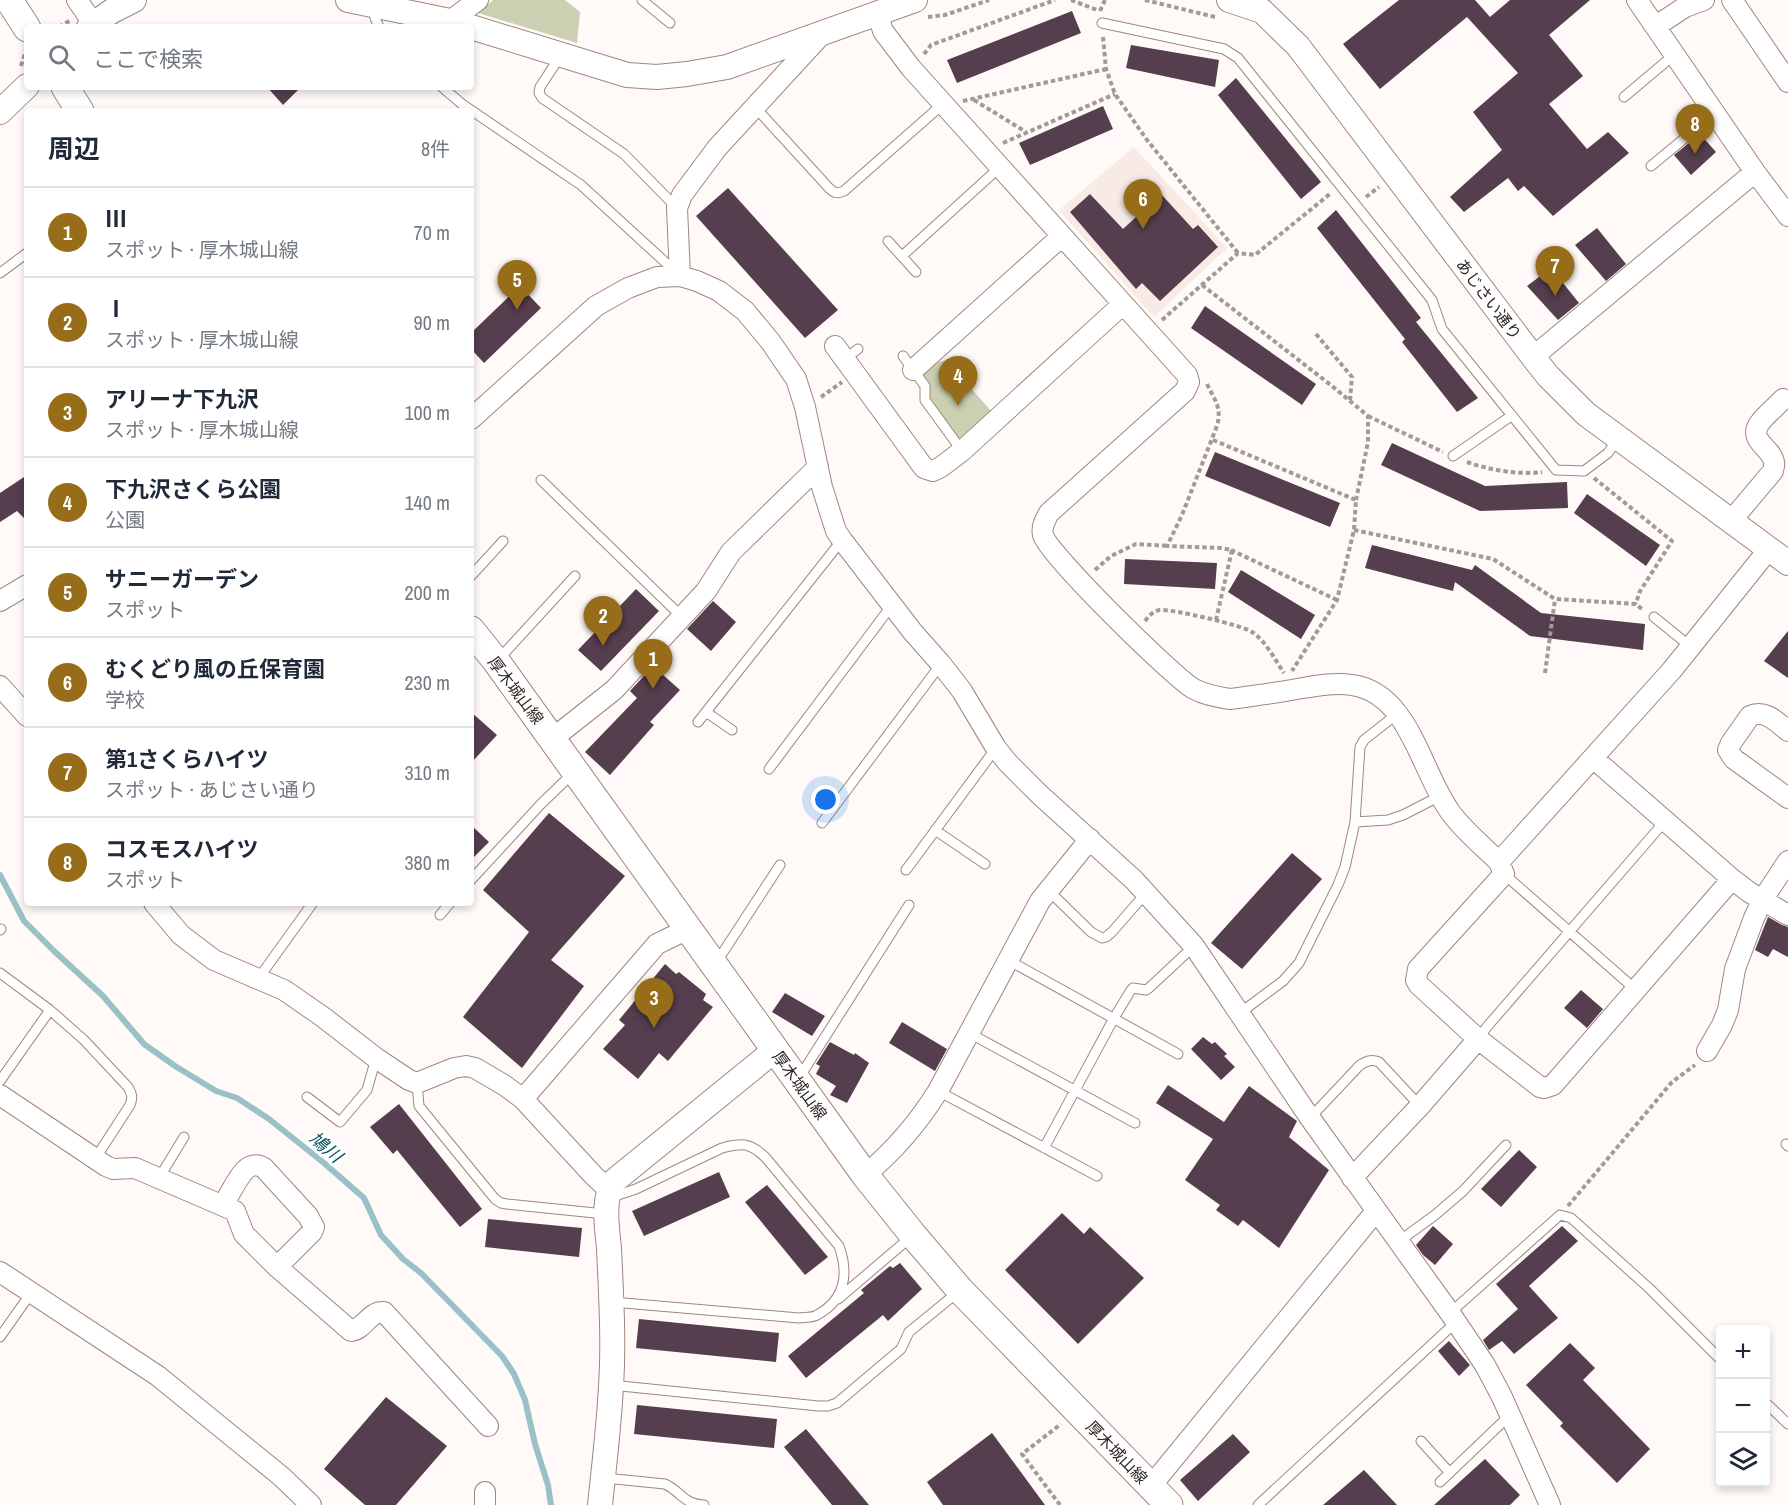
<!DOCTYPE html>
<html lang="ja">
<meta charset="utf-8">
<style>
:root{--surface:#fff;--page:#f6f6f7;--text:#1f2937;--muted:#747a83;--line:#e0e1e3;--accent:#976d19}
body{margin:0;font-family:"Archivo Narrow","Noto Sans JP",sans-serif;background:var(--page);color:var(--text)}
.controls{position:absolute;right:18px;bottom:18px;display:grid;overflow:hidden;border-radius:6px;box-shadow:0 3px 9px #0003}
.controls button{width:54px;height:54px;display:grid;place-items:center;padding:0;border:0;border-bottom:2px solid var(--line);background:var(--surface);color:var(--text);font:30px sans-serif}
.you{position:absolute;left:826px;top:800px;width:21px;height:21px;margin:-15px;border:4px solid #fff;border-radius:50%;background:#1a73e8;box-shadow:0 0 0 9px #1a73e833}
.badge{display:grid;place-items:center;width:39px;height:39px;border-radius:50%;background:var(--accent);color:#fff;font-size:20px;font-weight:700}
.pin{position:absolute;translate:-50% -50px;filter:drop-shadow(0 2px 3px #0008)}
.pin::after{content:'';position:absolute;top:32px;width:21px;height:18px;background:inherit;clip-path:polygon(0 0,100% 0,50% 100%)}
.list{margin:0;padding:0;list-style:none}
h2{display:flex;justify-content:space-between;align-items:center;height:78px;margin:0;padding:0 24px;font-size:26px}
h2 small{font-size:20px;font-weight:400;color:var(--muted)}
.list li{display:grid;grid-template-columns:39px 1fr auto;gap:18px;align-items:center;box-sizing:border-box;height:90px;padding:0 24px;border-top:2px solid var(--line)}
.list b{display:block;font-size:22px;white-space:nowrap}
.list p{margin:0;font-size:20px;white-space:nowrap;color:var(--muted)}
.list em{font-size:20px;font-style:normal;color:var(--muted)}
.icon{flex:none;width:33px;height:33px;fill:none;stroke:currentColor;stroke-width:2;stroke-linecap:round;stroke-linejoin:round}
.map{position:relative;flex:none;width:1788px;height:1505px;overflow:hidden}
.search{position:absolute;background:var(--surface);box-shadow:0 3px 9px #0003;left:24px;top:24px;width:450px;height:66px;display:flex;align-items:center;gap:15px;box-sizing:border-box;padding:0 21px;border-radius:6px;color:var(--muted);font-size:22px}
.panel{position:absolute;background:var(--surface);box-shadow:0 3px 9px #0003;left:24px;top:108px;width:450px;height:798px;border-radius:6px}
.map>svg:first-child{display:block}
.built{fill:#f8ebe5}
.green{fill:#ccd0b2}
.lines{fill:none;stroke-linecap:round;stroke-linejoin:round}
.stream{stroke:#9bc1c8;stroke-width:6}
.building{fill:#553e4e}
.service-casing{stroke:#9e877d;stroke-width:11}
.minor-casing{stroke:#9e877d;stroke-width:22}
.tertiary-casing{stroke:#9e877d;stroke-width:26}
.secondary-casing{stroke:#9e877d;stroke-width:29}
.path{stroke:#a19a96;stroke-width:4;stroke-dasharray:4.5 3;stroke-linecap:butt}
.service{stroke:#fff;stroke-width:9}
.minor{stroke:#fff;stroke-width:20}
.tertiary{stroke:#fff;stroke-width:24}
.secondary{stroke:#fff;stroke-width:27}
.labels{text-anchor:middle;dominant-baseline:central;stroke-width:6;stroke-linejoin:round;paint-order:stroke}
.street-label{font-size:16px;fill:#302622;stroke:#fff}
.water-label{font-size:18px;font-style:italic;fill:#00535e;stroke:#fff}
</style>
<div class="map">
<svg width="1788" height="1505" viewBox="0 0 1788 1505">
<rect width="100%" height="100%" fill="#fffaf7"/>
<!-- built -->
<path class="built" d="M1134,147L1227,248L1154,317L1059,210Z"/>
<!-- green -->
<path class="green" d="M493,0H565L580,12L577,43L478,13Z
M946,360L992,412L962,451L925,400V386L913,370Z"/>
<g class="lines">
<!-- stream -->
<path class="stream" d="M0,875L24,921L54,951L103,996L144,1044L175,1066L216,1091L237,1098L269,1119L324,1163L364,1198L381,1235L403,1259L421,1273L502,1356L514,1374L525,1400L535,1444L548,1485L551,1505"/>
</g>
<!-- building -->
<path class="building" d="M1399,0H1475L1490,17L1510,0H1590L1549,35L1583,76L1549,104L1587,149L1608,132L1629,153L1553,216L1524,186L1518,191L1508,178L1464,212L1450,197L1502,150L1473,112L1518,73L1467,17L1380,89L1343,44Z
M1072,11L1081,33L957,83L947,60Z
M1131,45L1219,60L1215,87L1126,68Z
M1236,78L1321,182L1301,199L1218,95Z
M267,87H301L283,105Z
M1103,106L1113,129L1030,165L1019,143Z
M1700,134L1716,152L1691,175L1674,155Z
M728,188L838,310L805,338L696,216Z
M1090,194L1123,229L1161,194L1193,229L1198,225L1218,247L1160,301L1142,283L1136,289L1070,212Z
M1336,210L1421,318L1416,322L1478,398L1457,412L1402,342L1405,339L1317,228Z
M1597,228L1626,264L1606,281L1575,245Z
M1551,268L1579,303L1558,320L1527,286Z
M520,286L541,308L484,363L471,349V333Z
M1205,306L1316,384L1302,405L1191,328Z
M1392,443L1485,486L1567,482L1568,508L1480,511L1381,465Z
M1215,452L1340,503L1330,527L1205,476Z
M27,475V521L17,511L0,522V493Z
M1587,494L1660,545L1646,566L1574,513Z
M1372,545L1472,570L1475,565L1541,613L1645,624L1643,650L1530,636L1455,582L1453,591L1365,568Z
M1125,559L1217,563L1215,589L1124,584Z
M1241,570L1315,615L1301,639L1228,592Z
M636,589L659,611L601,671L578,650Z
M713,601L736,622L711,651L687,629Z
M1788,631V678L1764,661Z
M653,666L680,690L650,722L654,725L610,775L585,752L637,698L630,691Z
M471,712L497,735L471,763Z
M549,813L625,876L551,960L584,986L522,1068L463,1017L529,932L483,890Z
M471,825L489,842L471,860Z
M1292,853L1322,879L1242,969L1211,943Z
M1768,917L1782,925L1788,927V957L1773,949L1768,957L1755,950Z
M665,964L676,974L679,972L706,994L703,1000L713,1007L668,1061L659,1053L638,1079L603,1049L625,1025L619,1020Z
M1581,990L1603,1009L1587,1028L1564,1008Z
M785,993L825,1016L812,1036L772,1012Z
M902,1022L947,1049L935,1071L889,1043Z
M1203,1037L1212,1044L1215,1042L1227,1054L1224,1056L1235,1067L1221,1080L1191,1049Z
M830,1042L854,1055L855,1053L869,1063L847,1103L830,1095L836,1086L816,1074L820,1066L816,1064Z
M1168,1085L1224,1122L1249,1086L1297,1121L1289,1137L1329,1170L1279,1248L1243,1220L1238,1226L1216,1210L1220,1205L1185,1180L1213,1139L1156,1103Z
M399,1104L482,1209L460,1227L397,1150L393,1154L370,1127Z
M1519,1150L1537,1167L1501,1207L1481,1189Z
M719,1172L730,1197L644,1236L632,1211Z
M767,1185L828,1257L805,1275L745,1202Z
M1062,1213L1084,1234L1090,1227L1144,1278L1078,1344L1005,1270Z
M488,1219L582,1228L579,1257L485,1247Z
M1433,1226L1453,1244L1435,1265L1423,1255L1416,1245Z
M1562,1226L1578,1241L1529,1286L1558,1318L1514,1354L1502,1341L1489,1350L1483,1340L1518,1309L1496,1284Z
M900,1263L922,1289L888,1321L883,1315L806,1378L788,1356L864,1293L861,1290L890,1266L893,1268Z
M639,1319L779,1333L776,1362L636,1348Z
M1449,1341L1470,1365L1459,1376L1438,1351Z
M1570,1343L1595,1368L1583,1380L1650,1449L1617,1483L1560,1426L1563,1423L1526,1385Z
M386,1397L447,1446L396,1505H365L324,1469Z
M637,1405L777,1419L774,1448L634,1434Z
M806,1429L869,1505H832L784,1447Z
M992,1433L1045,1505H943L927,1482Z
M1233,1434L1250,1452L1198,1501L1180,1480Z
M1485,1459L1520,1495L1510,1505H1434Z
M1364,1470L1397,1505H1323Z"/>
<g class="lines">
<defs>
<path id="service" d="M642,0L670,23
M375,7V18L379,27
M1102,23L1224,49L1238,58L1432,300L1442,329L1556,470L1584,471L1608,453L1618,438
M561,55L540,87L539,93L542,98L624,154L677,208
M442,87L462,104L581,185L677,273
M1624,97L1675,54
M754,106L829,188C834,193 837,194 844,191L944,103
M1651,166L1715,113
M888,241L916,272
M902,256L1000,167
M0,273L27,253
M903,356L925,386V400L962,451
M845,359L858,349
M1453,456L1511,416
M541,480L682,617
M471,576L503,541
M1654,617L1691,647
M498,660L575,576
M706,712L732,730
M698,722L842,540
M769,769L892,605
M1355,822L1388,820L1403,815L1440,796
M822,823L941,664
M935,830L985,864
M906,870L996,748
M1504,874L1636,990
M471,880L540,805L573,773
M1048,890L1091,932L1102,938L1106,937L1112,932L1146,893
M440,915L450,903
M0,930L1,929
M1008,960L1178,1054
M716,963L780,865
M0,973L50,1010L84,1040L128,1087C132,1094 133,1098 130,1105L95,1159
M258,979L312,904
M1240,1013L1283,981L1299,963L1338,885L1345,867L1355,822L1360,747L1364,740L1397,714
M969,1033L1135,1123
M1478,1039L1486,1028L1665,821
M797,1076L804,1070L909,905
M0,1081L50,1010
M417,1083L419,1106L495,1199L501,1203L507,1204L605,1214
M938,1091L1097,1176
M307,1097L340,1122L367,1090L376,1058
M1310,1118L1360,1065C1367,1061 1371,1059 1379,1062L1420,1106
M1786,1144L1788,1146
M1044,1148L1114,1018L1131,990L1133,988L1146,990L1149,988L1194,946
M159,1178L184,1137
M609,1198L636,1189L722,1148C742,1143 750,1142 766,1158L839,1246C849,1274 845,1300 817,1315C812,1318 805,1317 799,1318L612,1302
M1398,1242L1435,1215L1463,1191L1506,1145
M838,1299L912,1236
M1450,1313L1560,1215L1571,1218L1650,1289L1720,1359
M0,1337L31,1293
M611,1385L818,1406H828L837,1403L901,1349L909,1332L958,1292
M1766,1403L1788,1424
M1421,1441L1450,1473
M605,1478L665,1484C683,1493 682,1503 704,1505
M1440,1482L1510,1415
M1258,1505L1456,1322"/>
<path id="minor" d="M77,0L93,23
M1637,0L1755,172L1788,216
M1732,0L1788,82
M878,14L883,31L911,68L1187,375L1189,382L1185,391L1049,513C1045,520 1041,527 1043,535C1048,554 1173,677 1194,689C1205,695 1218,697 1230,699C1252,696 1275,693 1297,689C1315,686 1334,682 1352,685C1410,693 1421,773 1451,813C1464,831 1483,846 1499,862L1672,670L1769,549
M450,21L478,0
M1656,26L1685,7L1704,0
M680,276L677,208L682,195L717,148L822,34
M835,346L924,468L933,471L941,467L962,451L1123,304
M1533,357L1755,172
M913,370L1062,236
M471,419L596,306L628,288L657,277L680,276L697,281L719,291L745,311L770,341L796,379L805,407L822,487L836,531L842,540L912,631L941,664L962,691L996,748L1008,763L1039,794L1134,880L1194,946L1310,1118L1450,1313L1485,1365L1502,1397L1550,1505
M1731,521L1773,471C1773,469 1775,465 1774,462C1772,448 1748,441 1759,424C1765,415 1776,407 1783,399
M0,601L27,585
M0,686L27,716
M1788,731C1777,722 1765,709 1750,716L1731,743L1728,750L1734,759L1788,798
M552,739L614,690L706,591L731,552L818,467
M1593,758L1732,879L1749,892L1788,915
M1499,862L1504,874L1418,969L1416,980L1419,985L1478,1039L1540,1087L1544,1088L1553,1085L1732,879
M154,903L181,935L214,960L284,990L323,1017L376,1058L409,1080L417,1083L454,1068L466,1066L475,1068L504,1085L523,1099L594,1176L608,1189
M1707,1051L1722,1025L1728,1010L1735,969L1754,918L1763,899L1788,861
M0,1095L106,1166L113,1169L135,1168L235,1211L244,1234L277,1267L351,1331C365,1329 369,1311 384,1312L488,1426
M523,1099L657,944L688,929
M865,1175C894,1151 918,1123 938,1091L1040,901L1090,839
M1352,1178L1420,1106L1478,1039
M223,1205C229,1196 240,1172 249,1167C255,1164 259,1165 264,1168L308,1216L314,1227L312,1232L277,1267
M0,1272L158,1376L282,1477L311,1505
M1151,1486L1376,1211
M485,1505V1492"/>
<path id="tertiary" d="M348,0L450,21L470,27
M1229,0L1262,11L1298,46L1533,357L1548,376L1586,414L1788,563
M89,27L112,11L134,0
M471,27L627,75L657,77L687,74L727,67L915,0
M0,112L27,86
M600,1505C604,1466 609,1426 611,1386C614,1340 611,1294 609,1248C607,1227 602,1199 614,1181L775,1050"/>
<path id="secondary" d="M9,0L27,28
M65,87L80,111
M471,630L496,661L552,739L865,1175L913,1235L960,1290L1169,1505"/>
</defs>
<!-- service casing -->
<use href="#service" class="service-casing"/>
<!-- minor casing -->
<use href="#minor" class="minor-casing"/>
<!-- tertiary casing -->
<use href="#tertiary" class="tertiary-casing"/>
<!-- secondary casing -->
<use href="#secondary" class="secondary-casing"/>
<!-- path -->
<path class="path" d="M1071,0L1097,10
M1145,0L1215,17
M1100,11L1105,0
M928,17L945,15L989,0
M59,27L71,20
M1103,37L1106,69L1115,94L1147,140L1238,253
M924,54L931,45L1055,0
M21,66L26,50
M974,100L1026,132
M963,101L1106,69
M1003,143L1115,94
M1366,197L1379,187
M1202,285L1332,386L1368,416V442L1356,500
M1162,320L1238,253L1255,255L1331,193
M1316,334L1352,377L1350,400
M1207,384C1215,401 1222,407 1217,426L1182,515L1167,546L1221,548L1232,550L1216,620
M821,397L842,382
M1368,416L1443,452
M1213,440L1356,500L1354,530L1337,600L1292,671
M1467,462C1490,470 1517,475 1542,472
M1594,478L1672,541L1639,593L1636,604
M1354,530L1493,559L1555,599L1636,604L1643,610
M1231,550L1337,600
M1095,570L1111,556L1136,544L1169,546
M1145,621C1150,615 1153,611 1160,610C1172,609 1242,625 1252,632C1266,641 1275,660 1284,673
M1545,673L1555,599
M1568,1206L1672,1082L1695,1065
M1060,1505L1022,1454L1061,1424"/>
<!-- service -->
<use href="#service" class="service"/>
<!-- minor -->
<use href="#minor" class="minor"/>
<!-- tertiary -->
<use href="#tertiary" class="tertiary"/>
<!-- secondary -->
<use href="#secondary" class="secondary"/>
</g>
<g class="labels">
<!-- street labels -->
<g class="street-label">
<text transform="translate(1489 299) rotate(53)">あじさい通り</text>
<text transform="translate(516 690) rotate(53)">厚木城山線</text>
<text transform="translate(800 1085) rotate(54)">厚木城山線</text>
<text transform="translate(1117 1452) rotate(46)">厚木城山線</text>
</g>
<!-- water labels -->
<g class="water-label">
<text transform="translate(326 1147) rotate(40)">鳩川</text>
</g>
</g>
</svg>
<div class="controls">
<button>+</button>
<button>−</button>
<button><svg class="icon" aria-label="layers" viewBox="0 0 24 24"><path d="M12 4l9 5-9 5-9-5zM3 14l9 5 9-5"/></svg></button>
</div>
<div class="you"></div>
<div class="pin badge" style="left:653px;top:689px">1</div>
<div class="pin badge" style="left:603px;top:646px">2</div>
<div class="pin badge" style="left:654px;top:1028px">3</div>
<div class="pin badge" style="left:958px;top:406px">4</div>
<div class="pin badge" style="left:517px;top:310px">5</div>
<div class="pin badge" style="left:1143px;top:229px">6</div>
<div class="pin badge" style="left:1555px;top:296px">7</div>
<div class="pin badge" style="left:1695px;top:154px">8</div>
<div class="search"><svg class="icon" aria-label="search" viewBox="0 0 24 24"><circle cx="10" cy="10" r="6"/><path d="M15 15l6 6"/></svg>ここで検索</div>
<section class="panel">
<h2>周辺<small>8件</small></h2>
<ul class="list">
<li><span class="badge">1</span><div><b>Ⅲ</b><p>スポット · 厚木城山線</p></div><em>70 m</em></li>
<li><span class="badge">2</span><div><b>Ⅰ</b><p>スポット · 厚木城山線</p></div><em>90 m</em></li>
<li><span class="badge">3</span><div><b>アリーナ下九沢</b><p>スポット · 厚木城山線</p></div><em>100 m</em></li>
<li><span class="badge">4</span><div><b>下九沢さくら公園</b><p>公園</p></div><em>140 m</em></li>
<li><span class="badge">5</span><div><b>サニーガーデン</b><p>スポット</p></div><em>200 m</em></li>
<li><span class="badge">6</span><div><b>むくどり風の丘保育園</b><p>学校</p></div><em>230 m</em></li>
<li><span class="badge">7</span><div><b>第1さくらハイツ</b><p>スポット · あじさい通り</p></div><em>310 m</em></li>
<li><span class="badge">8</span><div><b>コスモスハイツ</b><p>スポット</p></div><em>380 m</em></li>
</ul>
</section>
</div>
